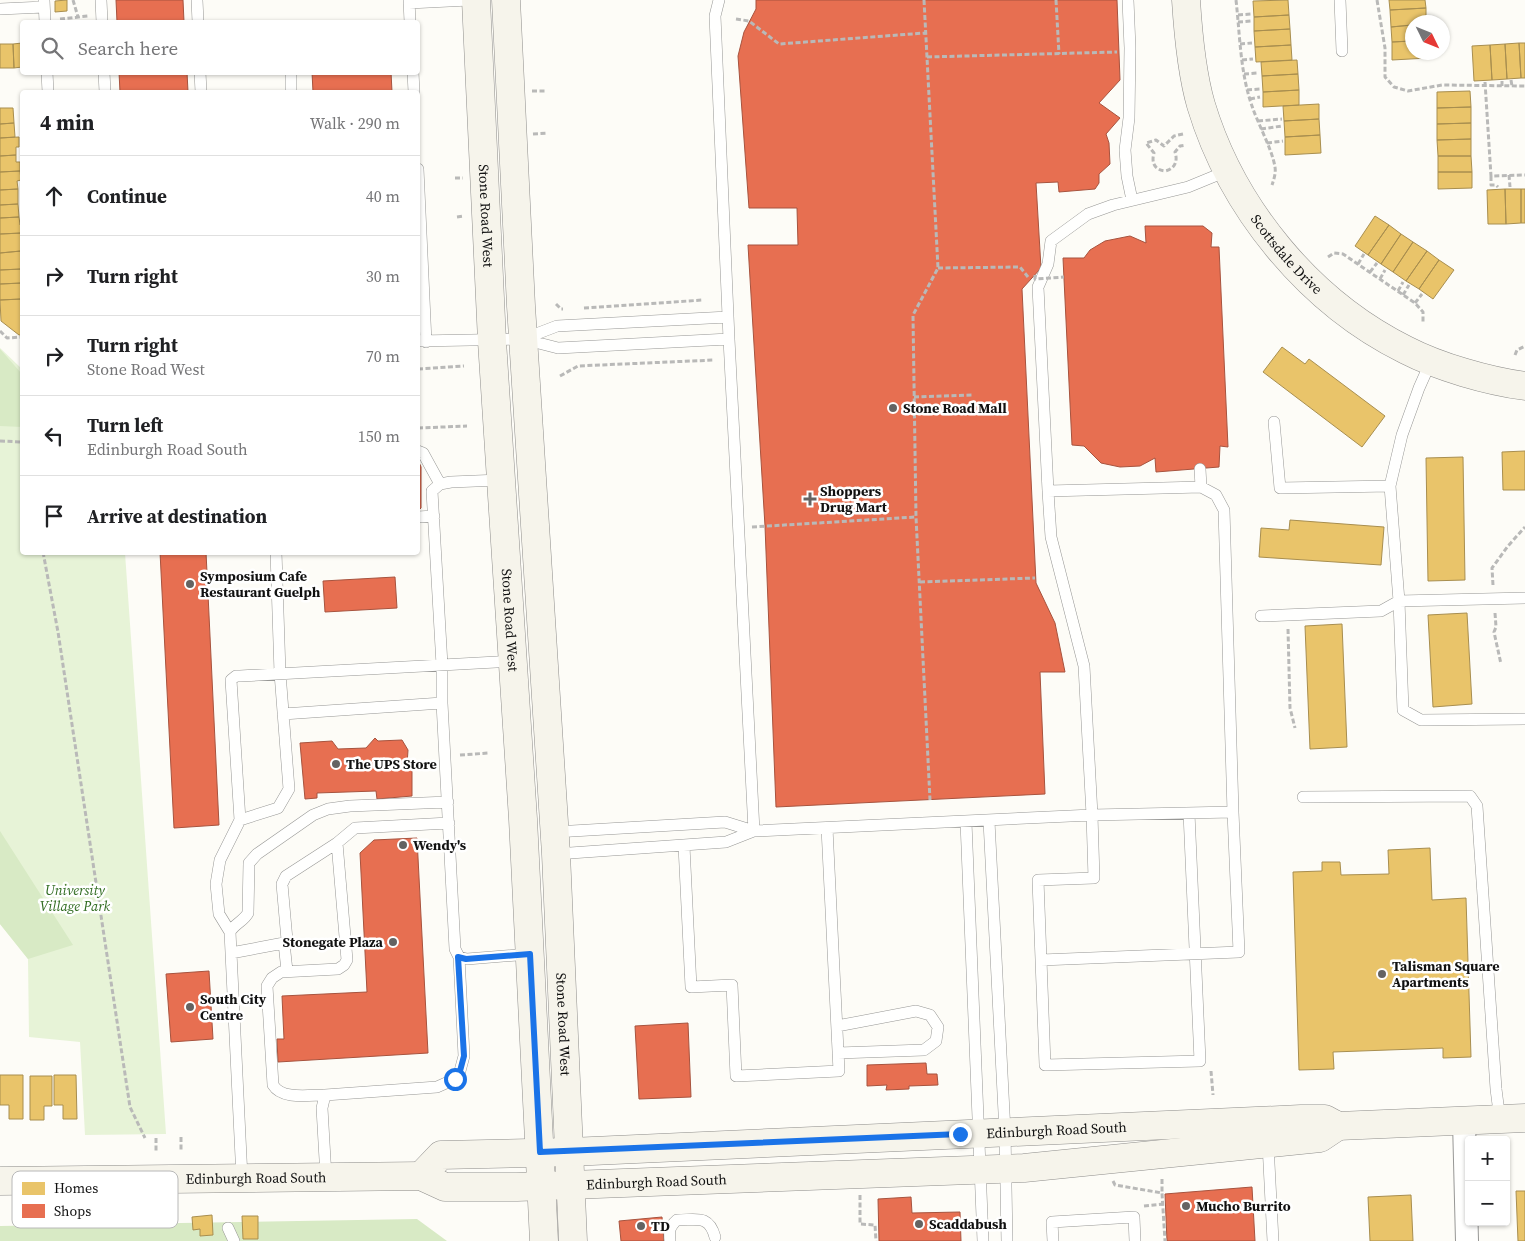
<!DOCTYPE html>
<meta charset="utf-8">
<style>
:root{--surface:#fff;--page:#f2f2f2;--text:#202124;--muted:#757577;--line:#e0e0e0}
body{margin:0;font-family:"Source Serif 4",serif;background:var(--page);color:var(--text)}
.controls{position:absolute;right:15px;bottom:15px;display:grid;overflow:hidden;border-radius:5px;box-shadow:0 1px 4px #0004}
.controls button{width:45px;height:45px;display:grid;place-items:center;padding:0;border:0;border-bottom:1px solid var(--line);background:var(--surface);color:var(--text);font:25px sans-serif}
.compass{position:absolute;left:1405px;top:15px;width:45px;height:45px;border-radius:50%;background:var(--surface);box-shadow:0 1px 4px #0004;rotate:133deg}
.stop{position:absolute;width:15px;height:15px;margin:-11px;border:4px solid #1a73e8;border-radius:50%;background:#fff}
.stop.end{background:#1a73e8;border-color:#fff;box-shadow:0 1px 5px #0008}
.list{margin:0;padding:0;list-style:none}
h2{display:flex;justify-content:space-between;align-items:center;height:65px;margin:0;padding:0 20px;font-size:21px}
h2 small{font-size:16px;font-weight:400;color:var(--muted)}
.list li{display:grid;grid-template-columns:32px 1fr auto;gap:15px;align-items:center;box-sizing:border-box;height:80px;padding:0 20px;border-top:1px solid var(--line)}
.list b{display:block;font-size:19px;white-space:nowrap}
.list p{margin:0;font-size:16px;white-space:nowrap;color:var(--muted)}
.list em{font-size:16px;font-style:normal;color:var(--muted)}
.icon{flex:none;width:28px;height:28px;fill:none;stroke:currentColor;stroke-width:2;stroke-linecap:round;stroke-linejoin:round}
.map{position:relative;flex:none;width:1525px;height:1241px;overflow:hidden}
.search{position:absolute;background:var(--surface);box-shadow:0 1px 4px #0004;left:20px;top:20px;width:400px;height:55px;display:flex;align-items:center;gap:12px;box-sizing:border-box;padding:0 18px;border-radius:5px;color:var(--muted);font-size:19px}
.panel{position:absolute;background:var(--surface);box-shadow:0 1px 4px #0004;left:20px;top:90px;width:400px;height:465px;border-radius:5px}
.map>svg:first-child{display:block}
.green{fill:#e7f3d7}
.forest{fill:#d8eac5}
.homes{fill:#e9c46a;stroke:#a88e4f}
.shops{fill:#e76f51;stroke:#a7533e}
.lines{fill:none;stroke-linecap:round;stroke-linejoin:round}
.lane-casing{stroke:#979795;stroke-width:12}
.street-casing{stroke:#979795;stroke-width:24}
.secondary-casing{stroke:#8e8d8b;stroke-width:29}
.path{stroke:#b9b9b8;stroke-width:3;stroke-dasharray:5 2.5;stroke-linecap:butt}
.lane{stroke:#fffffe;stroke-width:11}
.street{stroke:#fffffe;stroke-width:22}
.secondary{stroke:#f6f4eb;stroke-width:28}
.path-bridge{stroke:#b9b9b8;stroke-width:3;stroke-dasharray:5 2.5;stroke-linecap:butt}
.route{stroke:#1a73e8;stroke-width:6}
.poi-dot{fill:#646362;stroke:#fff;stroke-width:2}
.labels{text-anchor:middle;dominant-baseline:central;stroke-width:5;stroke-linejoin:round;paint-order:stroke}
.street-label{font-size:14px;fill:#111;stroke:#fff}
.poi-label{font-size:14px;font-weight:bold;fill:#111;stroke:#fff;text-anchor:start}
.park-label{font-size:14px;font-style:italic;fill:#2f6b1f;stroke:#fff}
.key{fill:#fff;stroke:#b8b8b8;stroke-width:1}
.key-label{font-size:14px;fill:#111}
</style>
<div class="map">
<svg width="1525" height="1241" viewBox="0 0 1525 1241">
<rect width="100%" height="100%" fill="#fdfcf7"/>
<!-- green -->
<path class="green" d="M0,348L22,369V552L125,553L166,1134L85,1135L80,1042L29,1037L28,959L0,924Z"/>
<!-- forest -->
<path class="forest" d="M0,349L22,374V427L0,426Z
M0,831L73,945L28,959L0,924Z
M417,1219L447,1241H0V1226Z"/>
<!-- homes -->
<path class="homes" d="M67,0V11L55,12V1Z
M1288,0L1289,15L1254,17L1253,1Z
M1389,0H1425L1426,8L1390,10Z
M1426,8V22H1412V25L1391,27L1390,10Z
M1289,15L1290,29L1254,31V17Z
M1412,25V41L1392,42L1391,27Z
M1290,29L1291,45L1255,47L1254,31Z
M1412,41V52H1428V58L1392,60V42Z
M22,43V67L14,68L13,44Z
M1519,43H1525V78H1521Z
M1519,43L1521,78L1507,79L1505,44Z
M0,44H13L14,68H0Z
M1505,44L1507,79L1492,80L1490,45Z
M1291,45L1292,60L1256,62L1255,47Z
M1490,45L1492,80L1474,81L1472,46Z
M1297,60L1298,74L1262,76L1261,62Z
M1298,74L1299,90L1263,92L1262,76Z
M1299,90V105L1263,107V92Z
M1470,91L1471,107L1437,108V92Z
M1319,104V119L1284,121L1283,106Z
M1471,107V123L1437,124V108Z
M0,108H13L14,123L0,124Z
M1319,119L1320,135L1285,137L1284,121Z
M14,123L15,137L0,138V124Z
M1471,123V139L1437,140V124Z
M1320,135L1321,153L1285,155V137Z
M19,137V147H16V155L0,156V138Z
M1471,139V156H1438L1437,140Z
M16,155V162H20V171L0,172V156Z
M1438,156H1471L1472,172H1438Z
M20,171L21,180L17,181L18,189L0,190V172Z
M1438,172H1472V188L1438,189Z
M18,189V204L0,205V190Z
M1505,189H1521V223L1506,224Z
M1505,189L1506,224H1488L1487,190Z
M1521,189H1525V223H1521Z
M18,204L19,217L0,218V205Z
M1375,216L1389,225L1368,255L1355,246Z
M19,217L20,225H22V233L0,234V218Z
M1389,225L1401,234L1381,264L1368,255Z
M22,233L21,251L0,253V234Z
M1401,234L1413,242L1393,272L1381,264Z
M1413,242L1427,251L1406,281L1393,272Z
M21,251L22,269L0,270V253Z
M1427,251L1439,260L1419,289L1406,281Z
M1439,260L1454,270L1433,299L1419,289Z
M21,269L22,283L0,284V270Z
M22,283V299L0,300V284Z
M21,299L22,335H19L1,321L0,300Z
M1282,347L1305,364L1309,359L1385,416L1362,447L1263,372Z
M1525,451V490H1503L1502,452Z
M1463,457L1465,580L1428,581L1426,458Z
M1290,520L1384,527L1381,565L1259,557L1261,528L1289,530Z
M1467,613L1472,704L1433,707L1428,615Z
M1342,624L1347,747L1310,749L1305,626Z
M1430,848L1432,900L1466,898L1471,1057L1443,1058V1048L1333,1052L1334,1069L1299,1070L1293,872L1322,871V862H1340L1341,875L1389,874L1388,850Z
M0,1075H23V1119H9V1105H0Z
M54,1075H76L77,1119H63V1105H54Z
M30,1076H52V1106H44V1120H30Z
M1516,1191H1525V1241H1518Z
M1411,1195L1413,1241H1370L1368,1197Z
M212,1215L213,1235L200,1236V1229L193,1230L192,1217Z
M242,1216H258V1239H243Z"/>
<!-- shops -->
<path class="shops" d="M116,0H183L184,22H117Z
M756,0H1117L1120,80L1099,103L1120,118L1106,134L1109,143L1110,164L1099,174V183L1095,189L1059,192L1058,182L1036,183L1041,268L1022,289L1036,583L1055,623L1065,672H1040L1045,794L776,807L765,526L748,245H798L797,208H749L738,56L744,32L756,9Z
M119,72H187L188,92H120Z
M312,72H391L392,92H313Z
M1145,226H1203L1212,233L1211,247H1219L1228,447L1220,446L1219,467L1156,472L1155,458L1140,466L1120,467L1101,463L1084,446L1072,445L1063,258H1084L1090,250L1105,241L1130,236L1146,243Z
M418,460L421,467V508L418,511Z
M160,552H206L219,825L174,828Z
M395,577L397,608L325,612L323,581Z
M375,738L378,741L402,740L408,750L407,765H412V796L377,799L376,791L317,793V798L305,799L300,743L332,741L338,749L366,748Z
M417,838L428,1053L278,1062L277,1039H284L282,996L367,992L360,853L374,840Z
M209,971L213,1039L171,1042L166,974Z
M688,1023L691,1097L639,1099L635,1026Z
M926,1063L927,1074H937L938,1085L909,1086V1089L886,1090L887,1085L867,1086V1065Z
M1252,1187L1255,1241H1167L1165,1194Z
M911,1197L912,1213L960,1212L961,1241H879L878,1199Z
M662,1217L664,1241H621L619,1221Z"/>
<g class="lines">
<defs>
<path id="lane" d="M44,0L45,22
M101,0L102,22
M197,0L198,22
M409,0L410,22
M719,0L715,16L729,339L754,831L1092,815L1233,812L1224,510L1216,495L1201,487L1048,491L1038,287L1048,264L1051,241L1088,214L1113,205L1188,187L1227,171
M1128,0L1130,48L1129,118L1125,150L1127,176L1132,200
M1340,0L1342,51
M409,3L469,0
M0,9L44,7
M47,72L48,92
M104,72L105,92
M200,72L201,92
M413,72L414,92
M291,92V72
M418,169L426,342
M523,339L558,348L729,339
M418,341L523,339L557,326L728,317
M1431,361L1419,388L1402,435L1390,486L1399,601L1403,710L1421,720L1525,719
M1274,422L1280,488L1390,486
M418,451L423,453L440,484
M1200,469L1201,487
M1048,491L1051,537L1084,666L1092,815L1094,878L1038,880L1045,1065L1200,1061L1189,813
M418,517L434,516
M1261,616L1381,611L1399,601L1525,598
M442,703L455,949L459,957L467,959L530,954
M283,714L442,703V665L432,491L440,484L451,482L500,480
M1303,797L1470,796L1477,806L1496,1089L1500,1120
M240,820L278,808L289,789L280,673L276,552
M989,821L1005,1132L1007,1241
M966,822L983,1241
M555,832L725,822L754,831
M684,846L691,987L732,985L736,1076L839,1071L827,828
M556,854L726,842L754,831
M230,932C234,924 244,921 248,913L249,863L257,854L313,815L328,809L350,806L448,802
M284,943L287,971
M231,953L284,943L287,940L282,884L286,876L337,843
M1041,960L1239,952L1233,812
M837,1026L916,1011L930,1015L938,1027L936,1041L924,1050L838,1053
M325,1095C309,1095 282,1100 273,1085L267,986L272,978L281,972L338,969L344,965L347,960L337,843L355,828L449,823
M1268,1144L1273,1241
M326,1177L322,1108L325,1095L437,1087L455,1079L460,1071L464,1056L459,957
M242,1178L230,932L219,914L216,884L220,860L240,820L231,680L236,676H240L513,661
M228,1228L234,1241
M670,1241C669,1231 669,1227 677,1220C696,1220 709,1214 715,1237
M1053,1241L1052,1222L1134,1217L1135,1241"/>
<path id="street" d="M1464,1121L1467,1241"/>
<g id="secondary">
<path id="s1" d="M476,0L492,341L523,819L544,1241"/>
<path id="s2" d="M506,0L521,306L556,854L573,1241"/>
<path id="s3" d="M1186,0C1188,32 1192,74 1201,105C1232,208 1309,302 1406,350C1439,367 1488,381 1525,386"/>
<path id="s4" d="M421,1176L441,1155L570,1152L1301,1119H1325L1338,1126L1525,1118"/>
<path id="s5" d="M0,1181L421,1176L445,1187H517L1024,1168L1320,1138L1338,1126"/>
</g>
</defs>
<!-- lane casing -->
<use href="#lane" class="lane-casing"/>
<!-- street casing -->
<use href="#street" class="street-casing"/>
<!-- secondary casing -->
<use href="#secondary" class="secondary-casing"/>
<!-- path -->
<path class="path" d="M73,0L78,17
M924,0L938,268L913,315L916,517L930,800
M1056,0L1059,54
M1236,0C1240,35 1240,72 1252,106C1258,124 1272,149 1275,167C1276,173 1274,179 1272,185
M1377,0L1385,48V77L1394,87L1408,91L1442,85L1525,86
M1238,15L1251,14
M60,19L88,16
M736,19L749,21L779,44L925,33
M1238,22L1252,21
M1240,44L1252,43
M927,57L1117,52
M1242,60L1253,59
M1244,74L1258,73
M1511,80L1512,86
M1502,81V86
M1485,82L1491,176L1525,175
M1247,90L1260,89
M532,91H546
M1250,99L1260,97
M1258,121L1282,119
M1261,129L1282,126
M533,134L548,133
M1183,134L1174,136L1164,146L1156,140L1146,143L1154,153C1151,163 1155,170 1165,171C1175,169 1178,161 1175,152L1180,146L1186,145
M1267,143L1283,141
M1509,175L1510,187
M1491,176V185H1496L1498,187
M455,178H463
M457,217L464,216
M1328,257L1334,253L1343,254L1415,303L1423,312V324
M1358,264L1364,254
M938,268L1020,267L1028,277
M1370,272L1377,263
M1380,279L1385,270
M1398,291L1403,282
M1403,295L1409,285
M1415,303L1422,294
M556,304L561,309H563
M584,308L703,300
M0,331L7,338L22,337
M1515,355L1517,350L1525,346
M418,369L464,366
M560,376L578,366L714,360
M914,397L973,395
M418,428L467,426
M0,441L22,442
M752,527L916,517
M43,552L58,632L130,1107L145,1138
M920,582L1035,578
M1493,585L1492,568L1508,546L1525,527
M1495,613L1496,627L1494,632L1501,664
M1288,629L1290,708L1295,728
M460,755L489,753
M1211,1071L1213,1095
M181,1137V1151
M156,1138V1152
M1162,1179V1193
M1113,1181L1115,1185L1162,1193L1165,1241
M860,1195V1224L875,1225L876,1241
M1144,1206L1163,1204"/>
<!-- lane -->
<use href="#lane" class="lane"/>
<!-- street -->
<use href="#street" class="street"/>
<!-- secondary -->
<use href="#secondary" class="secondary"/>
<!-- path-bridge -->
<path class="path-bridge" d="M1035,275V279L1064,277"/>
</g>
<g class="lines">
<!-- route -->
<path class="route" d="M455,1079L460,1071L464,1056L458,957L466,959L530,954L540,1152L960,1134"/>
</g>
<!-- markers -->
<g class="poi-dot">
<circle cx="893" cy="408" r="5"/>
<path d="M807.5 491.5h5v5h5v5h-5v5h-5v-5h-5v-5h5z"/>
<circle cx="190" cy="584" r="5"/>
<circle cx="336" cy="764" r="5"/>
<circle cx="403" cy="845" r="5"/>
<circle cx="393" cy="942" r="5"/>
<circle cx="1382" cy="974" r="5"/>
<circle cx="190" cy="1007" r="5"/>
<circle cx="1186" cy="1206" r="5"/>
<circle cx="919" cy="1224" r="5"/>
<circle cx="641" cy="1226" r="5"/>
</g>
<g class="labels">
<!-- street labels -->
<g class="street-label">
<text stroke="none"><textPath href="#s1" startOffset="216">Stone Road West</textPath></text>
<text stroke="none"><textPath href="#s3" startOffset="280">Scottsdale Drive</textPath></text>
<text stroke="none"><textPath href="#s1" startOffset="621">Stone Road West</textPath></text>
<text stroke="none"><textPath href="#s2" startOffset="1026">Stone Road West</textPath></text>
<text stroke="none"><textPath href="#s4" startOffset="645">Edinburgh Road South</textPath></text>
<text stroke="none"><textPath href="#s5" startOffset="256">Edinburgh Road South</textPath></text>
<text stroke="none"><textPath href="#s5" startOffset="659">Edinburgh Road South</textPath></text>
</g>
<!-- poi labels -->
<g class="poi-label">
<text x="903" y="408">Stone Road Mall</text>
<text x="820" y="491">Shoppers<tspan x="820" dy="16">Drug Mart</tspan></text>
<text x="200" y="576">Symposium Cafe<tspan x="200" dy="16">Restaurant Guelph</tspan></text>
<text x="346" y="764">The UPS Store</text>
<text x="413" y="845">Wendy's</text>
<text x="383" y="942" text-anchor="end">Stonegate Plaza</text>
<text x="1392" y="966">Talisman Square<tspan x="1392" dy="16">Apartments</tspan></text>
<text x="200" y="999">South City<tspan x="200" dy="16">Centre</tspan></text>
<text x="1196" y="1206">Mucho Burrito</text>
<text x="929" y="1224">Scaddabush</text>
<text x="651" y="1226">TD</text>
</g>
<!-- park labels -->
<g class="park-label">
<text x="75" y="890">University<tspan x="75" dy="16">Village Park</tspan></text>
</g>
</g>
<!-- legend -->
<rect x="12" y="1171" width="166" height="57" rx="8" class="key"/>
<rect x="22" y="1182" width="23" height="13" fill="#e9c46a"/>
<rect x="22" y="1204" width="23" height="14" fill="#e76f51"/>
<g class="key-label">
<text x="54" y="1193">Homes</text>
<text x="54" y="1216">Shops</text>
</g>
</svg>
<div class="controls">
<button>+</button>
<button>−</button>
</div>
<svg class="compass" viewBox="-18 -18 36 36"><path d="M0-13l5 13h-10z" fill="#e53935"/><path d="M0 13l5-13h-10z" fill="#757577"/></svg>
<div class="stop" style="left:455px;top:1079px"></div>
<div class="stop end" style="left:960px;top:1134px"></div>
<div class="search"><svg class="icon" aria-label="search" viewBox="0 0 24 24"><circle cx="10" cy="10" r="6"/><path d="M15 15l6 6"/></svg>Search here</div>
<section class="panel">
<h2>4 min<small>Walk · 290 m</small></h2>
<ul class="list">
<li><svg class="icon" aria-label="ahead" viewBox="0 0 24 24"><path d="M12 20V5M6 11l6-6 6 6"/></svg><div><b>Continue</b></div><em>40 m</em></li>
<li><svg class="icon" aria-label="right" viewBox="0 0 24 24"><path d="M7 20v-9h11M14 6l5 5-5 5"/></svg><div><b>Turn right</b></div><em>30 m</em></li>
<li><svg class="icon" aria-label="right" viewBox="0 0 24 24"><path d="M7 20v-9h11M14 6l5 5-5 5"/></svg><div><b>Turn right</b><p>Stone Road West</p></div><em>70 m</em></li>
<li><svg class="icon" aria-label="left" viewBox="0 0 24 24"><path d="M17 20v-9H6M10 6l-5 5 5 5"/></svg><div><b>Turn left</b><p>Edinburgh Road South</p></div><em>150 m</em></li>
<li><svg class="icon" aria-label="arrive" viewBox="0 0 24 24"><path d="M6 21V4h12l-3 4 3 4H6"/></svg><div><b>Arrive at destination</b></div></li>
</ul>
</section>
</div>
